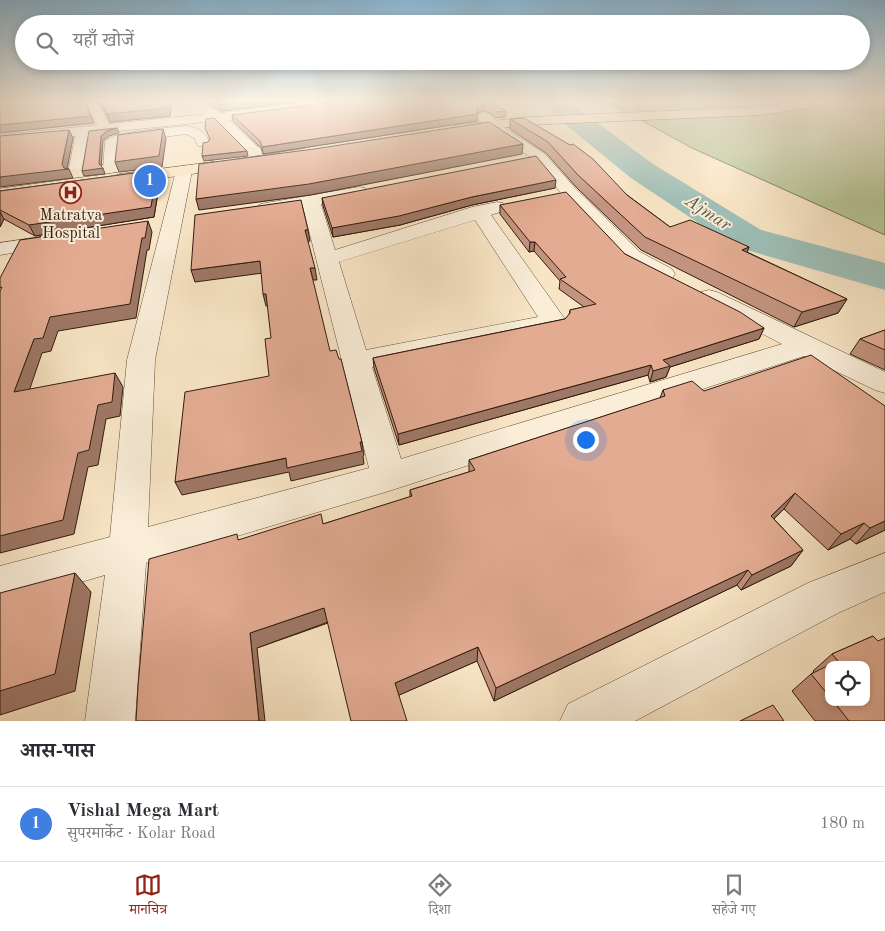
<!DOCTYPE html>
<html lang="hi">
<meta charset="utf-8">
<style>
:root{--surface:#fff;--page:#f2f2f3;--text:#2b2b33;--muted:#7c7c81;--line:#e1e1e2;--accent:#8f2418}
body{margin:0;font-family:"Old Standard TT","Noto Serif Devanagari",serif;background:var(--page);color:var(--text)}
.controls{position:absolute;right:15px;bottom:15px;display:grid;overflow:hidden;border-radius:10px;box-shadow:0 2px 8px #0003}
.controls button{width:45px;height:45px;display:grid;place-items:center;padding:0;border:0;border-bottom:1px solid var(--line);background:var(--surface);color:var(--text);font:25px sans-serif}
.you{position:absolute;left:585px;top:439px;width:18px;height:18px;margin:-12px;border:4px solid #fff;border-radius:50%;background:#1a73e8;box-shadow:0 0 0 8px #1a73e833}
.badge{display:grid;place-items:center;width:32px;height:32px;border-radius:50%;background:var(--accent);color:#fff;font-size:16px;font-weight:700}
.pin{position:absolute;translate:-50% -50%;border:2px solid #fff;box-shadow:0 1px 5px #0006}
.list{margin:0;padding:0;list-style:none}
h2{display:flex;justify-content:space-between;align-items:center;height:65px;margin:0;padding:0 20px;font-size:21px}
h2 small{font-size:16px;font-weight:400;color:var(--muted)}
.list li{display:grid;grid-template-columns:32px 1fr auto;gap:15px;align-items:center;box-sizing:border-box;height:75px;padding:0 20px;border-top:1px solid var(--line)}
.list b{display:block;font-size:19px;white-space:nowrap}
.list p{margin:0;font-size:16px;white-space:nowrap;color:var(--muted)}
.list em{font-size:16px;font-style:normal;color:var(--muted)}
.icon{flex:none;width:28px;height:28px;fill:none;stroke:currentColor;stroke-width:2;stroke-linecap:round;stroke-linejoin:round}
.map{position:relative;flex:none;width:885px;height:721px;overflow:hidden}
.search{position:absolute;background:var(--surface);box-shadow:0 2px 8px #0003;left:15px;right:15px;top:15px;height:55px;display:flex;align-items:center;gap:12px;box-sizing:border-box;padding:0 18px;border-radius:28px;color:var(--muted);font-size:19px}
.sheet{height:140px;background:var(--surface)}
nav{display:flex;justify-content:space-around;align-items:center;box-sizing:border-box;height:70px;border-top:1px solid var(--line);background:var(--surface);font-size:14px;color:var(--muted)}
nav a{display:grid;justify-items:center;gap:2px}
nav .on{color:var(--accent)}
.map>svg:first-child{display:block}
.green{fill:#b8c698;stroke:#757152}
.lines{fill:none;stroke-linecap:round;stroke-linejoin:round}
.river{fill:#9ebfb8;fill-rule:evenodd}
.minor-casing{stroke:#644e3b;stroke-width:1}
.major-casing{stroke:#321c0d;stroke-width:1}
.minor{fill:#faeed9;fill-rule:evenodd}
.major{fill:#f8e5c5;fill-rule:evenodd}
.wall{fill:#c2937e;stroke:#321c0d;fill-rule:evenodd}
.shaded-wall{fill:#9e7866;stroke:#321c0d}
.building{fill:#e2ab92;stroke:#321c0d}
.labels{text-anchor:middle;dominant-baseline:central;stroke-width:4;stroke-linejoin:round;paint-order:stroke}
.far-poi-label{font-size:16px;fill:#321c0d;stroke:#faeed9}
.far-water-label{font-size:18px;font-style:italic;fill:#585549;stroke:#faeed9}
</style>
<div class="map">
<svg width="885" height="721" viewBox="0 0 885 721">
<rect width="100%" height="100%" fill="#f8e5c5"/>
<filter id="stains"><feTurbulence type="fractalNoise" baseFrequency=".004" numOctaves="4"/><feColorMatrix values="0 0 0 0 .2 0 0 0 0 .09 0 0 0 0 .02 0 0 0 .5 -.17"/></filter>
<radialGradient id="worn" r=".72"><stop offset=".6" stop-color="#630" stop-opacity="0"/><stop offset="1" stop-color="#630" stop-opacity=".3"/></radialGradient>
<!-- green -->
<path class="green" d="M606,101H885V235L692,148Z"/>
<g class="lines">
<!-- river -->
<path class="river" d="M545,101H568L653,164L761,230L885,263V290L733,246L631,178L555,116Z"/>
<defs>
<path id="minor" d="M85,101H97L109,124L206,114L203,111L209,107L221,113L316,101H349L343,105L229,120L260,149L262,152L260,155H250L216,121L89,134L84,173L82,176H70L68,173L75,136L0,143V135L97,125Z
M484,113L489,114L506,129L545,154L575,188L640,252L672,269L675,274L672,279L664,281L656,279L624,262L563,196L535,160L496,135L479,120L478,117L479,114Z
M186,126C198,128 205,131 210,143L208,146H198L194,138L186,134L120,143L119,169L117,172H105L103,169L105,141C113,131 171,128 186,126Z
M184,166L190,168L192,171L155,360L148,527L369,468L303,207L266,213L260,212L257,208L260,204L266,203L359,187L365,188L368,192L365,196L321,204L335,250L472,207L497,202L503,203L506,207L503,211L491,215L567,322L563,327L554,330L372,367L401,459L782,344L701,302L697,297L701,292L709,290L717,292L885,372V393L875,390L804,356L389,491L146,563L135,721H85L105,575L0,606V566L110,537L127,360L176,171L178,168ZM475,220L538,317L366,350L339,262Z
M53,235L60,237L63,241L60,245L0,255V243Z
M885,553V592L838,613L635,721H560L568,704L808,583Z"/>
<path id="major" d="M803,101H832L826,105L760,115L528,125L457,133L450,129L457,125L528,117L760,107Z
M300,141L305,142L307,145L305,148L216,162L211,160L208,157L211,154L216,152Z
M236,159L242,161L244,164L242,167L120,184L114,182L112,179L114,176L120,174Z
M119,163L125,165L127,168L125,171L0,188V178Z"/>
</defs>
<!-- minor casing -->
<use href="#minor" class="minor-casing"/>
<!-- major casing -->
<use href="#major" class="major-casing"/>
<!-- minor -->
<use href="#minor" class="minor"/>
<!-- major -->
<use href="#major" class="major"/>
</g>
<!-- wall -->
<path class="wall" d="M99,101H172L170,116L110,122Z
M208,101H301L221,111L209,105Z
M490,101L506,111L505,117L496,118L490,113L484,111L477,113V121L263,154L261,148L233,121L232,115Z
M524,118L670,227L749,247L747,252L847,299L838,313L794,327L641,250L576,187L546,153L510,129V119Z
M157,170L160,180L154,217L35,236L4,219L0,227V191Z
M555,188L472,205L400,225L333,237L323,206L322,198Z
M500,205L625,254L764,328L759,339L670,367L666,377L650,382L648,375L399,445L374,368L373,358L565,319L569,315L570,310L584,307L559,289L560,281L534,251L529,252L500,214Z
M885,330V370L850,354L860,339Z
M663,390L704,391L885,406V530L856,544L850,539L828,550L784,509L774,519L803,550L791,566L741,590L737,585L494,701L477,661L399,695L328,623L257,648L240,540L323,524L410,497V490L469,472V460L660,398Z
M873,636L885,721H815L792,691L811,674L814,672L813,671L832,654ZM829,665L866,702H829Z"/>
<!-- shaded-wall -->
<path class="shaded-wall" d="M169,101H172L170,116L110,122L107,114Z
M252,101H301L221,111L220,105Z
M484,105V111L477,113V107Z
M477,114V121L263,154L262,147Z
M91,116L94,123L0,133V125Z
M117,128L119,133L109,136L103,141L101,169L103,168L105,174L84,176L82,171L99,164L101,136L107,131Z
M163,129L166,139L162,167L119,172L115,162Z
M69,130L73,138L67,169H69L73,178L0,187V177L62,164Z
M523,144L522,154L311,195L199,210L196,199Z
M247,151L248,156L204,161L202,156Z
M157,170L160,180L154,217L35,236L29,225Z
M556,180L555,188L472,205L400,225L333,237L332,228L472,197Z
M0,212L4,219L0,227Z
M148,221L152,232L149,250H147L136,318L58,331L51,351L42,353L24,406L14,392L34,339L50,317L142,238Z
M305,230H308L310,241L307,242Z
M530,242H535L534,251L529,252Z
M749,247L744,260L742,250Z
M260,261L263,273L195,282L191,270Z
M310,268H315L317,280H313Z
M263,294H266L269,306H266Z
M847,299L838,313L794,327L802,312Z
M764,328L759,339L670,367L666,377L650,382L653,371L663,360Z
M651,365L648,375L399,445L398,434Z
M115,373L123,387L120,416L106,419L98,465L88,467L74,534L0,553V536L98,405Z
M362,442L364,455L363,456L364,464L291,481L289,472L182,495L175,482Z
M795,493L784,509L760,532L771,516Z
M885,521V530L856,544L870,528Z
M864,523L850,539L828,550L841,534Z
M803,550L791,566L741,590L752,575Z
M748,570L737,585L494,701L496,688Z
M75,573L91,592L75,691L0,715V691Z
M324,608L328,622L257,648L265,721H259L250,633Z
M478,647L477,661L397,696L395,683Z"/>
<!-- building -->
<path class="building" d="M0,101H84L91,116L0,125Z
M100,101H169L167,108L107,114Z
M211,101H252L220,105Z
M341,101H489L506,111L497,112L491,106L484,105L477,107V114L262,147L260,141L232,115Z
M214,118L247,151L202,156L203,143L208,142L210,139L205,128L206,119Z
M524,118L570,145L573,144L593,159L627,195L670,227L690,220L749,247L742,250L847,299L802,312L645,237L578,175L548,142L510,119Z
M489,122L523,144L309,184L196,199L199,164L314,149Z
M117,128L107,131L101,136L99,164L103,168L82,171L89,131Z
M163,129L159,156L115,162L118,135Z
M69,130L62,164L64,168L69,169L0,177V136Z
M536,156L556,180L472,197L399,216L332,228L322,198Z
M157,170L151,207L29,225L0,210V191Z
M566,192L625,254L740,312L764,328L663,360L670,366L653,371L651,365L398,434L373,358L565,319L570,313V310L596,304L560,279L566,277L535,242H530L500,205Z
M301,200L308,230H305L315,268H310L319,305L330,351L336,350L339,359H341L362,442H360L362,451L287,468L286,458L175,482L185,392L269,376L265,339L271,338L266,294H263L260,261L191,270L195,215Z
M148,221L145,238H142L130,304L50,317L43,338L34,339L14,392L115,373L112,402L98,405L89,450L78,453L63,520L0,536V291L2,287L0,288V278L20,240Z
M885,330V350L860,339Z
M811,355L885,406V521L870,528L864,523L841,534L795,493L771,516L803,550L752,575L748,570L496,688L478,647L395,683L407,721H351L324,608L250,633L259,721H136L138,686L149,559L237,534L238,540L321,514L323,524L412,496L410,490L475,470L469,460L665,396L663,390L692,381L704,391Z
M75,573L55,674L0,691V593Z
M873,636L878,641L885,638V721H849L834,702H866V665H829L838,661L832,654Z
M829,665V696L811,674Z
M773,705L784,721H740Z"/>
<!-- sky -->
<linearGradient id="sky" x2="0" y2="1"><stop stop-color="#8ab8d5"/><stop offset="0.5" stop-color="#fcf3e5"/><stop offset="1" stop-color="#fcf3e5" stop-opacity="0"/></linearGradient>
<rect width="885" height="202" fill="url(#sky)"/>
<!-- icons -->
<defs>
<symbol id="hospital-ring" viewBox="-11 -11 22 22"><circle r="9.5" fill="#faeed9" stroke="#8f2418" stroke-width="1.5"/><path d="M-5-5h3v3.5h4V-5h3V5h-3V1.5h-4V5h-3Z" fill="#8f2418"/></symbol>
</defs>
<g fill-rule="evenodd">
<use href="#hospital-ring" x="58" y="180" width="25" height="25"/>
</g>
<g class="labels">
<!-- far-poi labels -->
<g class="far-poi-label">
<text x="71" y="216">Matratva<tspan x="71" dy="18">Hospital</tspan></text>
</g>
<!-- far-water labels -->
<g class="far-water-label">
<text transform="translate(708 213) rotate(33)">Ajmar</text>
</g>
</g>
<rect width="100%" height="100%" filter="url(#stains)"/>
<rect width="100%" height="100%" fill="url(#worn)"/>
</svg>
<div class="controls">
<button><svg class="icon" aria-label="locate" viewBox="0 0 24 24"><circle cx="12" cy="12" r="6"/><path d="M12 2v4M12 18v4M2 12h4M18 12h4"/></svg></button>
</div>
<div class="you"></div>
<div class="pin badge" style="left:150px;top:181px;background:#3f7fe0">1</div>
<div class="search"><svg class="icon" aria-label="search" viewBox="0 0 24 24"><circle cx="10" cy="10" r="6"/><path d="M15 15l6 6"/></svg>यहाँ खोजें</div>
</div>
<section class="sheet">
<h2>आस-पास<small></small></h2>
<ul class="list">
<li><span class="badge" style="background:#3f7fe0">1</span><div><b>Vishal Mega Mart</b><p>सुपरमार्केट · Kolar Road</p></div><em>180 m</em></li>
</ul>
</section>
<nav>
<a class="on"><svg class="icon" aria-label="map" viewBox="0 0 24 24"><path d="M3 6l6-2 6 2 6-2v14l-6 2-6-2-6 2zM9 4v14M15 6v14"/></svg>मानचित्र</a>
<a><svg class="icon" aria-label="directions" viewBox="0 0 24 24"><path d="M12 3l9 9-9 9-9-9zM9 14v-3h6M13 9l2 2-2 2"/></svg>दिशा</a>
<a><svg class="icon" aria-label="saved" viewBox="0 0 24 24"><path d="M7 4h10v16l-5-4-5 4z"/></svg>सहेजे गए</a>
</nav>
